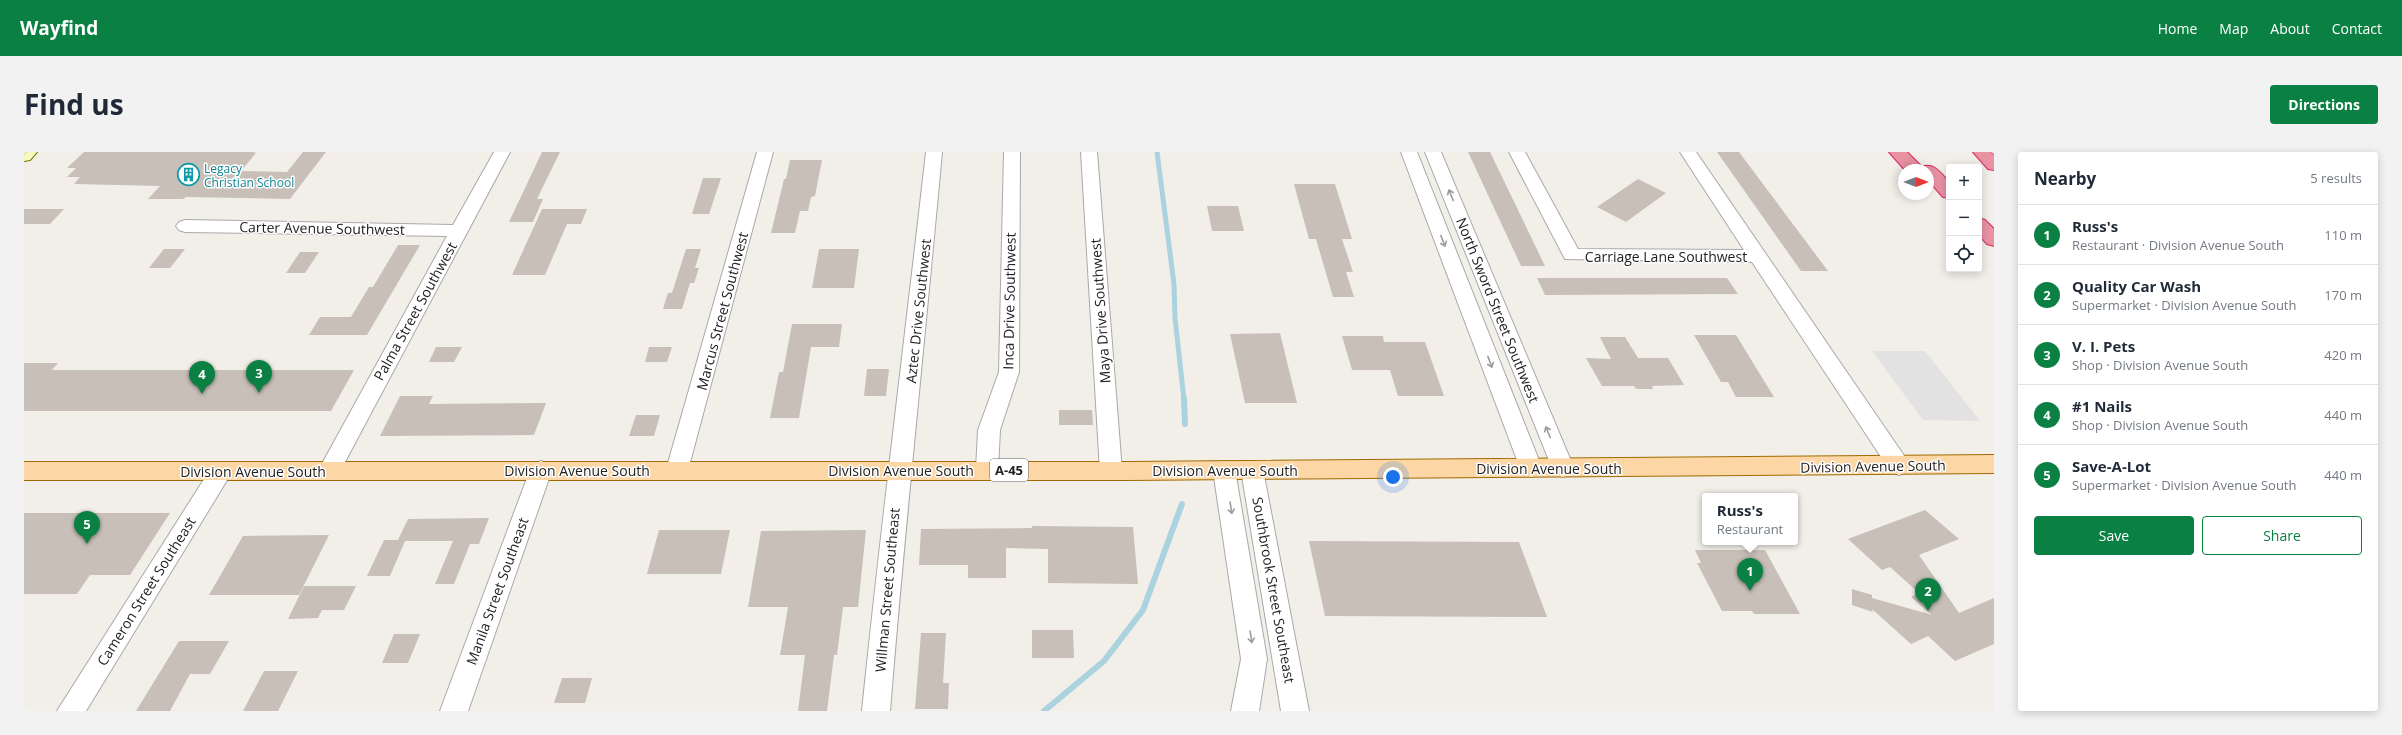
<!DOCTYPE html>
<meta charset="utf-8">
<style>
:root{--surface:#fff;--page:#f2f2f3;--text:#1f2937;--muted:#747a83;--line:#e0e1e3;--accent:#0b8043}
body{margin:0;font-family:"Open Sans",sans-serif;background:var(--page);color:var(--text)}
.controls{position:absolute;right:12px;top:12px;display:grid;overflow:hidden;border-radius:4px;box-shadow:0 2px 10px #0003}
.controls button{width:36px;height:36px;display:grid;place-items:center;padding:0;border:0;border-bottom:1px solid var(--line);background:var(--surface);color:var(--text);font:20px sans-serif}
.compass{position:absolute;left:1874px;top:12px;width:36px;height:36px;border-radius:50%;background:var(--surface);box-shadow:0 2px 10px #0003;rotate:90deg}
.you{position:absolute;left:1369px;top:325px;width:14px;height:14px;margin:-10px;border:3px solid #fff;border-radius:50%;background:#1a73e8;box-shadow:0 0 0 6px #1a73e833}
.badge{display:grid;place-items:center;width:26px;height:26px;border-radius:50%;background:var(--accent);color:#fff;font-size:13px;font-weight:700}
.pin{position:absolute;translate:-50% -33px;filter:drop-shadow(0 1px 2px #0008)}
.pin::after{content:'';position:absolute;top:21px;width:14px;height:12px;background:inherit;clip-path:polygon(0 0,100% 0,50% 100%)}
.popup{position:absolute;left:1678px;top:341px;width:96px;height:52px;box-sizing:border-box;display:grid;place-content:center;border-radius:4px;background:var(--surface);filter:drop-shadow(0 1px 3px #0005);font-size:13px;white-space:nowrap;color:var(--muted)}
.popup b{font-size:15px;color:var(--text)}
.popup::after{content:'';position:absolute;left:50%;top:100%;margin-left:-8px;border:8px solid transparent;border-top-color:var(--surface)}
.list{margin:0;padding:0;list-style:none}
h2{display:flex;justify-content:space-between;align-items:center;height:52px;margin:0;padding:0 16px;font-size:17px}
h2 small{font-size:13px;font-weight:400;color:var(--muted)}
.list li{display:grid;grid-template-columns:26px 1fr auto;gap:12px;align-items:center;box-sizing:border-box;height:60px;padding:0 16px;border-top:1px solid var(--line)}
.list b{display:block;font-size:15px;white-space:nowrap}
.list p{margin:0;font-size:13px;white-space:nowrap;color:var(--muted)}
.list em{font-size:13px;font-style:normal;color:var(--muted)}
.actions{display:flex;gap:8px;padding:12px 16px}
.actions a{flex:1;padding:9px 0;border:1px solid var(--accent);border-radius:4px;text-align:center;font-size:14px;color:var(--accent)}
.actions .main{background:var(--accent);color:#fff}
.icon{flex:none;width:22px;height:22px;fill:none;stroke:currentColor;stroke-width:2;stroke-linecap:round;stroke-linejoin:round}
.map{position:relative;flex:none;width:1970px;height:559px;overflow:hidden;border-radius:4px}
header{display:flex;align-items:center;gap:24px;box-sizing:border-box;height:56px;padding:0 20px;background:var(--accent);color:#fff}
header strong{font-size:19px}
nav{display:flex;gap:22px;margin-inline-start:auto;font-size:14px}
.intro{display:flex;align-items:center;justify-content:space-between;box-sizing:border-box;height:96px;padding:0 24px}
h1{margin:0;font-size:28px}
.button{padding:10px 18px;border-radius:4px;background:var(--accent);color:#fff;font-size:14px;font-weight:700}
main{display:flex;gap:24px;padding:0 24px}
aside{flex:1;background:var(--surface);border-radius:4px;box-shadow:0 2px 10px #0003}
.map>svg:first-child{display:block}
.parking{fill:#e2e2e2}
.lines{fill:none;stroke-linecap:round;stroke-linejoin:round}
.stream-far1{stroke:#aad3df;stroke-width:5}
.stream{stroke:#aad3df;stroke-width:6}
.building{fill:#c7bfb8}
.street-casing{stroke:#a9a9a9;stroke-width:2}
.secondary-casing{stroke:#707d05;stroke-width:2}
.primary-casing{stroke:#a06b00;stroke-width:2}
.highway-casing{stroke:#dc2a67;stroke-width:2}
.street{fill:#fff;fill-rule:evenodd}
.secondary{fill:#f7fabf;fill-rule:evenodd}
.primary{fill:#fcd6a4;fill-rule:evenodd}
.highway{fill:#e892a2;fill-rule:evenodd}
.oneway{stroke:#9c9c9c}
.labels{text-anchor:middle;dominant-baseline:central;stroke-width:3;stroke-linejoin:round;paint-order:stroke}
.far-culture-label{font-size:12px;fill:#0d838f;stroke:#fff;text-anchor:start}
.shield{fill:#fff;stroke:#646464;stroke-width:1}
.shield-label{font-size:13px;font-weight:bold;fill:#222}
.street-label{font-size:14px;fill:#222;stroke:#fff}
</style>
<header>
<strong>Wayfind</strong>
<nav><a>Home</a><a>Map</a><a>About</a><a>Contact</a></nav>
</header>
<div class="intro"><h1>Find us</h1><a class="button">Directions</a></div>
<main>
<div class="map">
<svg width="1970" height="559" viewBox="0 0 1970 559">
<rect width="100%" height="100%" fill="#f2efe9"/>
<!-- parking -->
<path class="parking" d="M1848,199H1901L1956,269L1899,268Z"/>
<g class="lines">
<!-- stream-far1 -->
<path class="stream-far1" d="M1133,0L1150,132L1151,166L1160,248"/>
<!-- stream -->
<path class="stream" d="M1160,247L1161,272
M1020,559L1080,509L1119,458L1158,352"/>
</g>
<!-- building -->
<path class="building" d="M60,0H229L232,1L217,19L263,20L279,0H302L266,47L162,45L159,47H124L136,34L50,32L56,25H43L52,16H43Z
M518,0H536L513,47H519L509,70H485Z
M1444,0H1466L1521,114H1497Z
M1693,0H1715L1804,119H1777Z
M766,8H798L791,44L787,45L784,59H776L771,81H747L760,27H762Z
M679,26H697L685,62H668Z
M1614,27L1642,41L1602,70L1573,55Z
M1270,32H1311L1328,87H1318L1329,120H1322L1330,145H1309L1292,87H1285Z
M1183,54H1214L1220,79H1188Z
M0,57H40L26,72H0Z
M518,57H563L557,72H543L521,123H488Z
M374,93H396L343,183H285L296,165H327L345,135H349Z
M140,97H161L146,116H125Z
M662,97H677L671,116H675L670,131H666L658,157H639L644,141H648Z
M795,97H835L830,136H788Z
M276,100H295L281,121H262Z
M1513,126H1703L1714,142L1521,143Z
M768,172H818L815,195H787L775,266H746L755,220H759Z
M1256,181L1273,251H1221L1206,182Z
M1670,183H1712L1750,245H1712L1704,230H1697Z
M1318,184H1359L1360,190H1401L1420,244H1374L1366,218H1328Z
M1576,185H1601L1614,206H1644L1660,233L1628,234L1629,237H1612L1610,234H1578L1562,206L1587,207Z
M412,195H438L430,210H405Z
M625,195H648L643,210H621Z
M0,211H34L28,218H330L307,259H0Z
M843,217H865L862,244H840Z
M376,244H409L405,252L522,251L510,283L356,284Z
M1035,258H1068L1069,273H1035Z
M612,263H636L630,284H605Z
M1901,358L1935,387L1895,403L1935,461L1970,446V492L1931,509L1904,484L1887,492L1848,457L1849,460L1828,453V437L1848,443V446L1908,463L1887,445L1895,441L1866,415L1858,418L1824,387Z
M0,361H146L106,423H66L53,442H0Z
M465,366L455,392H446L430,432H411L429,389H381L366,424H343L360,388H374L384,367Z
M1008,374L1109,375L1114,432L1024,431V397L982,396V426H944V413H895L897,377L1008,376Z
M635,378H706L697,422H623Z
M842,378L834,455H819L813,503H810L803,559H774L781,503H756L764,455H724L737,379Z
M305,383L275,443H185L219,384Z
M1285,389L1495,390L1523,465L1301,464Z
M1671,398H1741L1776,462H1730L1728,459H1698L1673,411H1677Z
M280,434H332L320,458H298L294,466L264,467Z
M1008,478H1049L1050,506H1008Z
M897,481H922L919,531H925L924,557H891Z
M370,482H396L384,511H358Z
M155,489H205L186,522H166L146,559H112Z
M240,519H274L254,559H219Z
M538,526H568L561,551H530Z"/>
<g class="lines">
<defs>
<path id="street" d="M470,0H486L313,325L305,328L297,325L294,319L423,84L161,80L155,78L152,74L155,70L161,68L429,73Z
M733,0H749L664,318L661,324L653,327L645,324L642,318Z
M902,0H918C901,186 881,372 866,559H838C857,372 881,186 902,0Z
M980,0H996L995,220L976,278L974,318L971,324L963,327L955,324L952,318L954,278L975,220Z
M1057,0H1073L1098,319L1095,325L1087,328L1079,325L1076,319Z
M1377,0H1393L1518,316L1515,322L1507,325L1499,322L1496,316Z
M1401,0H1417L1550,316L1547,322L1539,325L1531,322L1528,316Z
M1485,0H1501L1554,97L1720,98L1656,0H1672L1883,308L1886,314L1883,320L1875,323L1867,320L1728,110L1541,107Z
M517,309L525,312L528,318L444,559H416L506,318L509,312Z
M1200,309L1208,312L1211,318L1243,507L1235,559H1207L1217,507L1189,318L1192,312Z
M1228,309L1236,312L1239,318L1285,559H1257L1217,318L1220,312Z
M197,310L205,313L208,319L205,325L62,559H33L189,313Z"/>
<path id="secondary" d="M0,0H13L6,8L0,9Z"/>
<path id="primary" d="M1970,303V321L1104,328H0V310H1104Z"/>
<path id="highway" d="M1865,0H1883L1898,15C1910,10 1917,22 1925,30V46L1919,45L1904,28V18H1881Z
M1949,0H1967L1970,3V18L1964,17Z
M1955,66L1961,68L1970,77V94L1963,92L1955,83Z"/>
</defs>
<!-- street casing -->
<use href="#street" class="street-casing"/>
<!-- secondary casing -->
<use href="#secondary" class="secondary-casing"/>
<!-- primary casing -->
<use href="#primary" class="primary-casing"/>
<!-- highway casing -->
<use href="#highway" class="highway-casing"/>
<!-- street -->
<use href="#street" class="street"/>
<!-- secondary -->
<use href="#secondary" class="secondary"/>
<!-- primary -->
<use href="#primary" class="primary"/>
<!-- highway -->
<use href="#highway" class="highway"/>
</g>
<!-- one-way arrows -->
<defs><path id="oneway-shaft" d="M-6 0H5M1.5-3L5.5 0L1.5 3" fill="none" stroke-width="1.6" stroke-linecap="round" stroke-linejoin="round"/></defs>
<g class="oneway">
<use href="#oneway-shaft" transform="translate(1427 43) rotate(-112)"/>
<use href="#oneway-shaft" transform="translate(1419 89) rotate(69)"/>
<use href="#oneway-shaft" transform="translate(1466 210) rotate(69)"/>
<use href="#oneway-shaft" transform="translate(1524 280) rotate(-112)"/>
<use href="#oneway-shaft" transform="translate(1207 356) rotate(81)"/>
<use href="#oneway-shaft" transform="translate(1227 485) rotate(81)"/>
</g>
<!-- icons -->
<defs>
<symbol id="building-ring" viewBox="-11 -11 22 22"><circle r="9.5" fill="#fff" stroke="#0f9aa8" stroke-width="1.5"/><path d="M-4-6H4V6H1V3H-1V6H-4ZM-2.5-4.3h1.7v1.8h-1.7ZM.8-4.3h1.7v1.8H.8ZM-2.5-1h1.7V.8h-1.7ZM.8-1h1.7V.8H.8Z" fill="#0f9aa8"/></symbol>
</defs>
<g fill-rule="evenodd">
<use href="#building-ring" x="152" y="10" width="25" height="25"/>
</g>
<g class="labels">
<!-- far-culture labels -->
<g class="far-culture-label">
<text x="180" y="16">Legacy<tspan x="180" dy="14">Christian School</tspan></text>
</g>
<!-- shield labels -->
<rect class="shield" x="966" y="307" width="38" height="22" rx="3"/>
<g class="shield-label">
<text x="985" y="318">A-45</text>
</g>
<!-- street labels -->
<g class="street-label">
<text transform="translate(298 76) rotate(1)">Carter Avenue Southwest</text>
<text x="1642" y="104">Carriage Lane Southwest</text>
<text transform="translate(985 149) rotate(-89)">Inca Drive Southwest</text>
<text transform="translate(1474 158) rotate(68)">North Sword Street Southwest</text>
<text transform="translate(391 159) rotate(-61)">Palma Street Southwest</text>
<text transform="translate(698 159) rotate(-75)">Marcus Street Southwest</text>
<text transform="translate(894 159) rotate(-84)">Aztec Drive Southwest</text>
<text transform="translate(1076 159) rotate(-94)">Maya Drive Southwest</text>
<text transform="translate(1849 314) rotate(-1)">Division Avenue South</text>
<text x="1525" y="316">Division Avenue South</text>
<text x="553" y="318">Division Avenue South</text>
<text x="877" y="318">Division Avenue South</text>
<text x="1201" y="318">Division Avenue South</text>
<text x="229" y="319">Division Avenue South</text>
<text transform="translate(863 438) rotate(-85)">Willman Street Southeast</text>
<text transform="translate(1250 438) rotate(80)">Southbrook Street Southeast</text>
<text transform="translate(122 439) rotate(-58)">Cameron Street Southeast</text>
<text transform="translate(473 439) rotate(-70)">Manila Street Southeast</text>
</g>
</g>
</svg>
<div class="controls">
<button>+</button>
<button>−</button>
<button><svg class="icon" aria-label="locate" viewBox="0 0 24 24"><circle cx="12" cy="12" r="6"/><path d="M12 2v4M12 18v4M2 12h4M18 12h4"/></svg></button>
</div>
<svg class="compass" viewBox="-18 -18 36 36"><path d="M0-13l5 13h-10z" fill="#e53935"/><path d="M0 13l5-13h-10z" fill="#747a83"/></svg>
<div class="you"></div>
<div class="pin badge" style="left:1726px;top:439px">1</div>
<div class="popup"><b>Russ's</b>Restaurant</div>
<div class="pin badge" style="left:1904px;top:459px">2</div>
<div class="pin badge" style="left:235px;top:241px">3</div>
<div class="pin badge" style="left:178px;top:242px">4</div>
<div class="pin badge" style="left:63px;top:392px">5</div>
</div>
<aside>
<h2>Nearby<small>5 results</small></h2>
<ul class="list">
<li><span class="badge">1</span><div><b>Russ's</b><p>Restaurant · Division Avenue South</p></div><em>110 m</em></li>
<li><span class="badge">2</span><div><b>Quality Car Wash</b><p>Supermarket · Division Avenue South</p></div><em>170 m</em></li>
<li><span class="badge">3</span><div><b>V. I. Pets</b><p>Shop · Division Avenue South</p></div><em>420 m</em></li>
<li><span class="badge">4</span><div><b>#1 Nails</b><p>Shop · Division Avenue South</p></div><em>440 m</em></li>
<li><span class="badge">5</span><div><b>Save-A-Lot</b><p>Supermarket · Division Avenue South</p></div><em>440 m</em></li>
</ul>
<div class="actions"><a class="main">Save</a><a>Share</a></div>
</aside>
</main>
